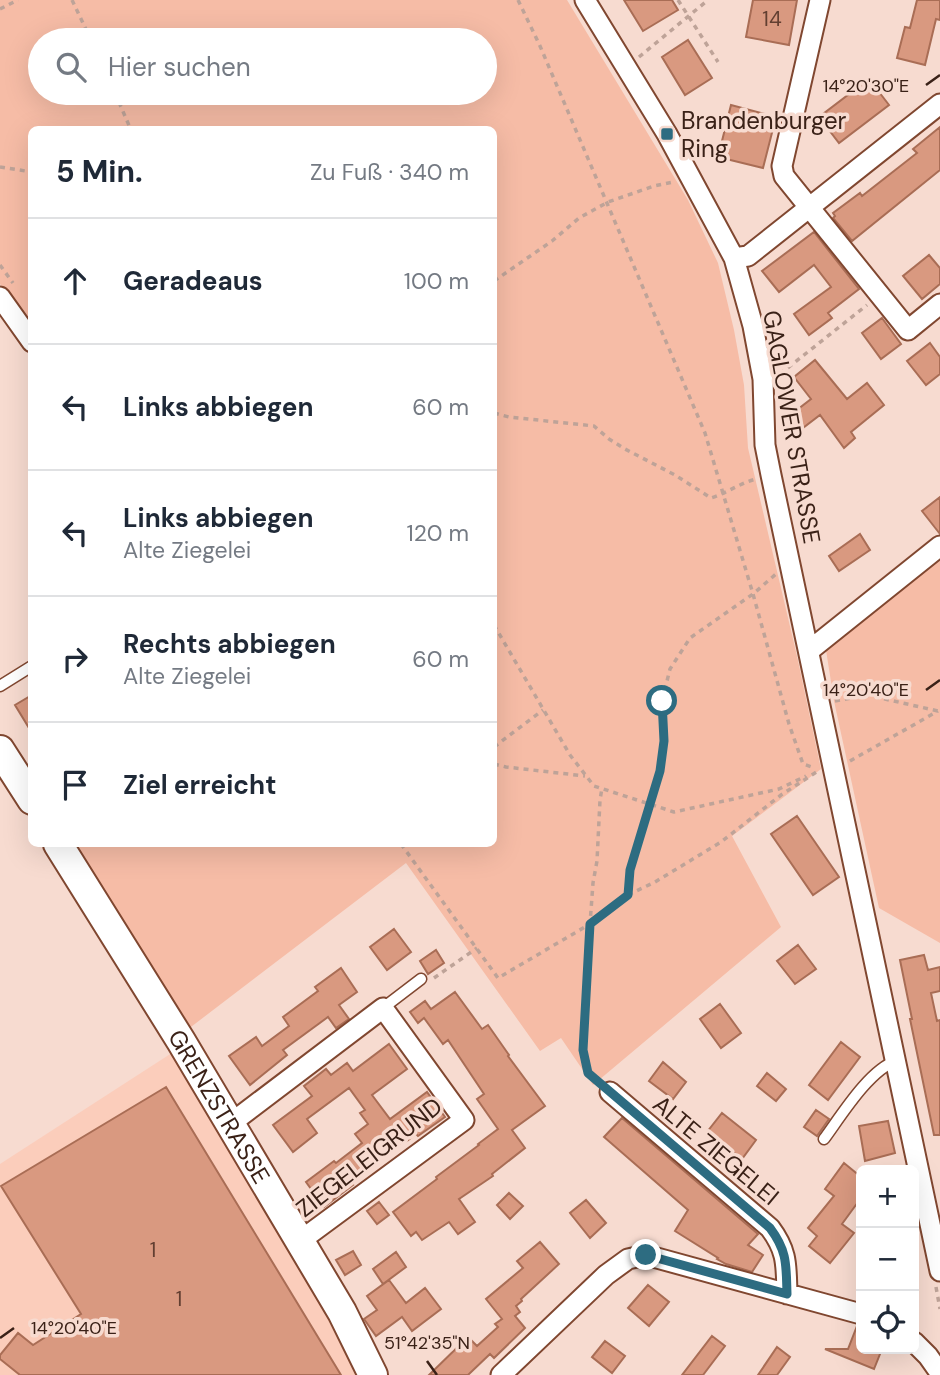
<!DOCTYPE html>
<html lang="de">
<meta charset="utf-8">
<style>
:root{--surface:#fff;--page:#f6f6f7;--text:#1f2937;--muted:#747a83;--line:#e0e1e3}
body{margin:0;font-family:"DM Sans",sans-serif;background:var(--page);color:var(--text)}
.controls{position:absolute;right:21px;bottom:21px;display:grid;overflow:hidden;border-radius:10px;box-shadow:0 7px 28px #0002}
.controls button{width:63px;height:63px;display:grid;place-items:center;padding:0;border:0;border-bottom:2px solid var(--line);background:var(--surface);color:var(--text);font:35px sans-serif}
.stop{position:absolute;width:21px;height:21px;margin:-16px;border:5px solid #2d6c81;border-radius:50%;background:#fff}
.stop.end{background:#2d6c81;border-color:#fff;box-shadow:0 2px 7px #0008}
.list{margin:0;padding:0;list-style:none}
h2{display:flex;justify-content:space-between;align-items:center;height:91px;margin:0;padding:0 28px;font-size:30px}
h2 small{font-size:23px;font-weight:400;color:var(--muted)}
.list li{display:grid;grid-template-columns:46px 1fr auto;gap:21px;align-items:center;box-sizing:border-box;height:126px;padding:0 28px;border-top:2px solid var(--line)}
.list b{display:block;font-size:26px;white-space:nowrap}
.list p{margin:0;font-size:23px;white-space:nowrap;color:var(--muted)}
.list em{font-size:23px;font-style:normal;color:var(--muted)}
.icon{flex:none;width:38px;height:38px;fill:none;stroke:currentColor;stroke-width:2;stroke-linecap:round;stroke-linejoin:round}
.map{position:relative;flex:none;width:940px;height:1375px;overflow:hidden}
.search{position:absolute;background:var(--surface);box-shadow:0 7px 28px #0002;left:28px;top:28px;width:469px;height:77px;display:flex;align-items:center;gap:18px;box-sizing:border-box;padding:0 24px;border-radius:38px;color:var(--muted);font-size:26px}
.panel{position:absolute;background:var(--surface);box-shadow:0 7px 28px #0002;left:28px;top:126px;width:469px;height:721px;border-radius:10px}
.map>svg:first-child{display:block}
.built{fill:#fbcdbb}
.green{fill:#f6bca6;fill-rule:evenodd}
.building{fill:#d99980;stroke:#a96d55;stroke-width:2}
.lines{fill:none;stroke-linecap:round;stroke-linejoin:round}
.lane-casing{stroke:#804730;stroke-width:13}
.street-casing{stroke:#804730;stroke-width:23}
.secondary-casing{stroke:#804730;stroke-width:32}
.path{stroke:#bea398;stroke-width:3.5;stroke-dasharray:5 5;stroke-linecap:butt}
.lane{stroke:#fff;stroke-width:10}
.street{stroke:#fff;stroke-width:19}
.secondary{stroke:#fff;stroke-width:28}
.route{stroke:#2d6c81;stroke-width:9}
.ticks{fill:none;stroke:#3a2117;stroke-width:2.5}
.poi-dot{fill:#2d6c81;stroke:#f7dbd0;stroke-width:2.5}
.labels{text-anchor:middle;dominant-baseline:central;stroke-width:7;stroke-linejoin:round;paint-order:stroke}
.number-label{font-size:21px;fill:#623f31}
.poi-label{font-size:24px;fill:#3a2117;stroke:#f7dbd0;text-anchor:start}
.street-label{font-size:24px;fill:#3a2117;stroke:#f7dbd0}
.ticks-label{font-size:18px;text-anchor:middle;fill:#3a2117;stroke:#f7dbd0;stroke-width:7;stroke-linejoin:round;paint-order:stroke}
</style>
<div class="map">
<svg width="940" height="1375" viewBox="0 0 940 1375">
<rect width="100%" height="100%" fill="#f7dbd0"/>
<!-- built -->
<path class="built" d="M178,1049L367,1375H0V1164Z"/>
<!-- green -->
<path class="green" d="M0,0H567L688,200L718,263L734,330L744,385L748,448L797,656L821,769L732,836L781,927L593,1085L561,1038L540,1051L406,863L183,1033L68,844H494V130H32L31,328L0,284ZM40,40H485V93H40Z
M940,558V943L879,908L834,701L826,650Z"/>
<!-- building -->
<path class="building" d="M624,0H672L678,10L643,31Z
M753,0H797L789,45L746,37Z
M917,0H940V20L936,19L925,65L897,58L905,27L910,28Z
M688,40L712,78L685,95L662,57Z
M869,79L889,105L839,143L819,117Z
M731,105L776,117L763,168L718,157Z
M940,127V170L852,241L833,218L835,216L833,213L860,193L862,196L917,153L913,149Z
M814,232L859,289L828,313L832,318L809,335L794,314L831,287L814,265L779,292L762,271Z
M929,255L940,268V284L922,299L903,276Z
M882,318L901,344L881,359L862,333Z
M930,343L940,357V374L926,385L907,361Z
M815,360L847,399L867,383L884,405L851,432L855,438L844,448L820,415L795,434L784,420L811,399L794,377Z
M940,497V534L922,511Z
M860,534L870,550L839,571L829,556Z
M32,695V733L15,705Z
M797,816L839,877L813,895L771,834Z
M394,929L411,952L387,970L370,947Z
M798,945L816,969L795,984L777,961Z
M436,950L444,963L428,974L420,961Z
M924,955L928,970L940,967V991L931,993L937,1021L940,1020V1135H934L910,1019H912L900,960Z
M341,968L357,992L339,1005L349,1019L336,1028L328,1017L283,1050L287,1055L250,1085L229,1056L256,1037L262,1046L289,1026L283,1017L318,991L315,987Z
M455,992L482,1029L488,1025L509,1055L508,1056L545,1106L512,1130L525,1148L492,1174L493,1176L459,1199L475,1222L458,1234L449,1222L422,1240L416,1232L411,1236L393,1212L437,1179L436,1177L479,1145L478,1144L498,1129L477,1099L484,1094L448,1040L443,1044L424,1018L418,1023L410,1012L425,1001L431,1009Z
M720,1004L741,1033L721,1048L700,1019Z
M841,1042L860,1057L828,1100L809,1085Z
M389,1044L407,1069L372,1095L390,1119L427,1092L445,1117L418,1136L416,1134L407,1141L406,1139L349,1181L353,1185L324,1207L306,1182L334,1161L336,1163L362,1143L355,1134L368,1124L360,1113L365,1110L349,1088L307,1119L317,1133L293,1152L273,1125L312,1096L304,1086L326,1069L331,1075L347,1063L353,1071Z
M663,1062L686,1082L673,1099L649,1081Z
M767,1073L786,1089L776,1101L757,1086Z
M166,1087L341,1375H20L0,1359V1355L18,1333L33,1345L81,1314L1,1186Z
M816,1110L829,1119L817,1136L804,1127Z
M722,1113L756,1140L742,1159L707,1132Z
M622,1118L758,1234L748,1245L763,1255L752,1272L726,1264L717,1259L718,1258L675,1231L688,1210L604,1137Z
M888,1121L895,1153L865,1161L859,1126Z
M844,1163L861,1177V1198L842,1224L854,1233L830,1263L809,1246L817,1236L808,1228L834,1196L825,1189Z
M509,1193L523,1206L510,1219L497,1205Z
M586,1200L606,1223L590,1238L570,1213Z
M379,1202L389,1215L377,1224L367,1211Z
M540,1242L559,1264L521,1299L522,1301L516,1306L520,1312L515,1316L525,1328L494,1358L490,1354L468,1375H429L468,1337L477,1346L498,1327L495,1324L502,1319L486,1299L523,1268L517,1261Z
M353,1251L361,1265L345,1275L336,1260Z
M396,1252L406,1267L383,1284L373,1269Z
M389,1280L406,1303L425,1288L441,1309L412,1331L402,1317L376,1336L364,1319L377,1310L367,1296Z
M648,1285L669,1302L649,1326L628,1308Z
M857,1326H861V1349H882L874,1369L825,1349H848Z
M712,1336L725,1346L703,1375H682Z
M605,1341L625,1356L612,1373L592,1357Z
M777,1347L790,1357L777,1375H758Z"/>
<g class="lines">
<defs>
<path id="lane" d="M0,686L32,666
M383,1008L421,979
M824,1139C841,1116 869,1070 896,1061"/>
<path id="street" d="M585,0L667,134L734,258L753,326L763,379L765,445L771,475L940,1271
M820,0L782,166L784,176L908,330L940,304
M734,258L748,256L940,104
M0,297L32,342
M810,650L940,546
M610,1092L770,1228C788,1252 786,1266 787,1294
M230,1124L383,1008L464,1120L300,1241
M914,1342L928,1356L940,1373
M501,1375L606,1275L628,1259L646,1255L861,1314"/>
<g id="secondary">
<path d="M0,750L32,800"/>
<path id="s1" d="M58,844L181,1041L342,1312L373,1375"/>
</g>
</defs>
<!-- lane casing -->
<use href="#lane" class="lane-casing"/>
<!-- street casing -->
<use href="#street" class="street-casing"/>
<!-- secondary casing -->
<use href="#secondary" class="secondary-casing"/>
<!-- path -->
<path class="path" d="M72,0L91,40
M518,0L540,46L705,433L753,594L789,724L803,764L815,768
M678,0L718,62
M0,9L18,0
M639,57L708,0
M115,93L131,130
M0,167L32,172
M0,265L13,283
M494,281L552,241L579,218L608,202L654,186L673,182
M780,374L867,305
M494,413L509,417L594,426L609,439L625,449L675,475L711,498C727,493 740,483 756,479
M494,625L570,755L594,786L674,812L779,789L806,776
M835,701L867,695L938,711
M494,747L543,710
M850,761L938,711
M494,764L506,767L585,776
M401,844L498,978L590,924L628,895L655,882L721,842L781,795L818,771
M628,895L630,870L660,771L664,741L662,701L670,669L690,638L753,594L776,574
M434,978L477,948
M597,1081L588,1073L583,1050L590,924L593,883L597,861L600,800L602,788
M936,1287L940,1309"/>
<!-- lane -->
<use href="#lane" class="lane"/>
<!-- street -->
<use href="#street" class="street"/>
<!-- secondary -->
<use href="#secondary" class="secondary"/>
</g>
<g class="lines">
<!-- route -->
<path class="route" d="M646,1255L787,1294C786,1266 788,1252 770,1228L588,1073L583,1050L590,924L628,895L630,870L660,771L664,741L662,701"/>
</g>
<!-- ticks -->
<path class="ticks" d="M926,85L940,75M926,690L940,680M0,1338L14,1328M427,1361L437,1375"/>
<!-- markers -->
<rect class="poi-dot" x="660" y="127" width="14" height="14" rx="3.5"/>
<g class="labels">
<!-- number labels -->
<g class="number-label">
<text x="772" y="19">14</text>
<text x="153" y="1250">1</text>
<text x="179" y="1299">1</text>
</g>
<!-- poi labels -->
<g class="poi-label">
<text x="681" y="120">Brandenburger<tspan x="681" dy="28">Ring</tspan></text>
</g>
<!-- street labels -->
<g class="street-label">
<text transform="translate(792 427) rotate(80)">GAGLOWER STRASSE</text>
<text stroke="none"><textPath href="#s1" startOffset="308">GRENZSTRASSE</textPath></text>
<text transform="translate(716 1150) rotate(40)">ALTE ZIEGELEI</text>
<text transform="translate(369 1157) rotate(-38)">ZIEGELEIGRUND</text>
</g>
</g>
<g class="ticks-label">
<text x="866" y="92">14°20'30"E</text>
<text x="866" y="696">14°20'40"E</text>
<text x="74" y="1334">14°20'40"E</text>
<text x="427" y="1349">51°42'35"N</text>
</g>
</svg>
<div class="controls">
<button>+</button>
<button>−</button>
<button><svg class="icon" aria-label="locate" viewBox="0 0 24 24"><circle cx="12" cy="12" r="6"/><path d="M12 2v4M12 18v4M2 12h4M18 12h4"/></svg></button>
</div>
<div class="stop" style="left:662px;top:701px"></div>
<div class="stop end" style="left:646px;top:1255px"></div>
<div class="search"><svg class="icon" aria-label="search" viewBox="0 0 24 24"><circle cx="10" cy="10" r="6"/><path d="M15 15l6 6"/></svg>Hier suchen</div>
<section class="panel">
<h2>5 Min.<small>Zu Fuß · 340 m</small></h2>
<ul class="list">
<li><svg class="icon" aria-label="ahead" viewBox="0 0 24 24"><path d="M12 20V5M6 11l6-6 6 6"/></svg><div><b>Geradeaus</b></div><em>100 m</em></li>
<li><svg class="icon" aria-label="left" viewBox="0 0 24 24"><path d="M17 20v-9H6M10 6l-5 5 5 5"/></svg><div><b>Links abbiegen</b></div><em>60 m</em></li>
<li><svg class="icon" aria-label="left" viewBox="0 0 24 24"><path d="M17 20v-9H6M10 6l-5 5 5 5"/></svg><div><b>Links abbiegen</b><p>Alte Ziegelei</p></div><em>120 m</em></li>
<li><svg class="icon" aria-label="right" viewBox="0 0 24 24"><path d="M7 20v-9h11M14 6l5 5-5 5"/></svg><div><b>Rechts abbiegen</b><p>Alte Ziegelei</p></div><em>60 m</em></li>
<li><svg class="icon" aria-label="arrive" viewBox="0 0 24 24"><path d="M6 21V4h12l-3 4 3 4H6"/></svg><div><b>Ziel erreicht</b></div></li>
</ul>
</section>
</div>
